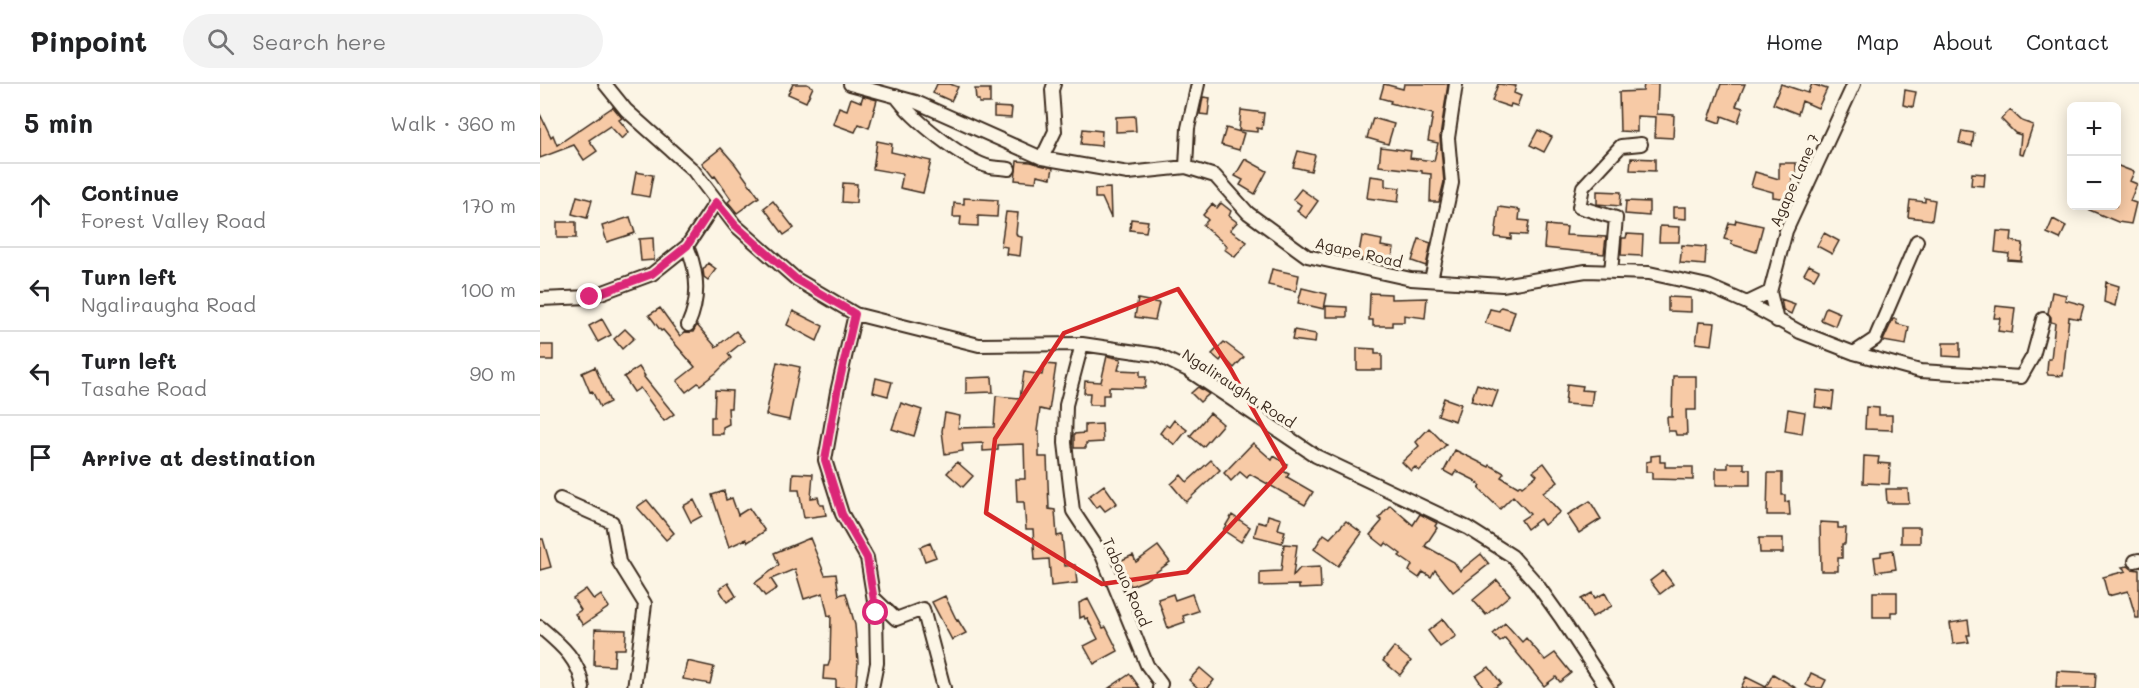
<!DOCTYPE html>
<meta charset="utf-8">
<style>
:root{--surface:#fff;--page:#f2f2f2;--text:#202124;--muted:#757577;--line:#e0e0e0}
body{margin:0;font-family:Mali,sans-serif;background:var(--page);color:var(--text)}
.controls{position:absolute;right:18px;top:18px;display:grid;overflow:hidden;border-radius:9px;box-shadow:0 3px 15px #0003}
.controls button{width:54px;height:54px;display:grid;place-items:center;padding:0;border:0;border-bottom:2px solid var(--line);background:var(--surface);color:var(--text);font:30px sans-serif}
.stop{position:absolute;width:18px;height:18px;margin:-14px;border:4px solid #db2777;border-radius:50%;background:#fff}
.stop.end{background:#db2777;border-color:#fff;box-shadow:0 2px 6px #0008}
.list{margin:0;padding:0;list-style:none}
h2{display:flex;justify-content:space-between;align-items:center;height:78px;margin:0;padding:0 24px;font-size:26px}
h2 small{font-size:20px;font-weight:400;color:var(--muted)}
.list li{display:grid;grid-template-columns:39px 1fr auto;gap:18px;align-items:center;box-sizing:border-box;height:84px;padding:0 24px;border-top:2px solid var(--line)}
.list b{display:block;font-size:22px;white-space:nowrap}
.list p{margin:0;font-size:20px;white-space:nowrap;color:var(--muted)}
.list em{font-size:20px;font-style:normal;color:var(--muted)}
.icon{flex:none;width:33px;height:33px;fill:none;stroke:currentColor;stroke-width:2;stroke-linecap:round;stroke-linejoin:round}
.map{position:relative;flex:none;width:1599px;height:604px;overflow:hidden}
header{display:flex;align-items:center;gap:36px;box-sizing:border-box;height:84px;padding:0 30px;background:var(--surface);border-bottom:2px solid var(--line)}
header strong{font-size:28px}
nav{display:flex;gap:33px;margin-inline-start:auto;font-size:21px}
.search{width:420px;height:54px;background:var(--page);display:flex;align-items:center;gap:15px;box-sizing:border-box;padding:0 21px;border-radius:33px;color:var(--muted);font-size:22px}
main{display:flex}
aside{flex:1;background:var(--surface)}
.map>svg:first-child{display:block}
.building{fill:#f7caa6;stroke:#3b2a1e;stroke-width:1.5}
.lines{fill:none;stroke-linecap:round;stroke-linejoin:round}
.street-casing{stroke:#3b2a1e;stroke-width:16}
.street{stroke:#fcf5e5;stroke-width:12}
.route{stroke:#db2777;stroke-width:8}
.marked{fill:none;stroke:#d62828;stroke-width:4.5;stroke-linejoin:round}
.labels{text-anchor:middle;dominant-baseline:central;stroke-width:6;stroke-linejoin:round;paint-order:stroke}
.street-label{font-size:15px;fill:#3b2a1e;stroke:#fcf5e5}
</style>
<header>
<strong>Pinpoint</strong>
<div class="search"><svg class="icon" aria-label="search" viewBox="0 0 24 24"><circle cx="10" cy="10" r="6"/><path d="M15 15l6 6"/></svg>Search here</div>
<nav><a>Home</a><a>Map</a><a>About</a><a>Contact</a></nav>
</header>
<main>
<aside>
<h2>5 min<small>Walk · 360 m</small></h2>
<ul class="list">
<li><svg class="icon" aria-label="ahead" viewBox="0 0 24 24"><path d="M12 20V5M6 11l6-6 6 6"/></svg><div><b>Continue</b><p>Forest Valley Road</p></div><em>170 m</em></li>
<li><svg class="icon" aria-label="left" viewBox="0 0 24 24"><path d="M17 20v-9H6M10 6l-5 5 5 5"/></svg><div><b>Turn left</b><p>Ngaliraugha Road</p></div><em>100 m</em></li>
<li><svg class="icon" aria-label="left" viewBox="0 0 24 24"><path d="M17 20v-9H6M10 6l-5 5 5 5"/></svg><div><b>Turn left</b><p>Tasahe Road</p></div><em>90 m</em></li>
<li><svg class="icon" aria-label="arrive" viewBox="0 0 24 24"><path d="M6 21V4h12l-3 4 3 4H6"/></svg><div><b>Arrive at destination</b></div></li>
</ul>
</aside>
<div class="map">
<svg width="1599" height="604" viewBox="0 0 1599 604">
<rect width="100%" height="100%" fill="#fcf5e5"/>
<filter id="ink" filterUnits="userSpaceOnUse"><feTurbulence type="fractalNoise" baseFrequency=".0167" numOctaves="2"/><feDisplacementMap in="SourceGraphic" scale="12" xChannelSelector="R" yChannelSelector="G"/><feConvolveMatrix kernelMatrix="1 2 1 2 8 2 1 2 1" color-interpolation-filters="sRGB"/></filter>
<g filter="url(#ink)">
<!-- building -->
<path class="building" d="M253,0H267L273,3L266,18L248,10Z
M397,0H410L418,3L411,17L393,9Z
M844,0L863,5L864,0H908L900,53L904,98L899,118H890L891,90L882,89V87L839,82L841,63L871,67L870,74L894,77L898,59L888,57L893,30L850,19L851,17L840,14Z
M958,0L976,2L974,9L981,12L977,22L971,20L970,23L952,17Z
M1104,0H1118L1117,30L1134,31L1133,54L1115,53L1116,33L1097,32V48L1080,47L1079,8L1103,7Z
M1181,0H1205L1196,22L1203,24L1198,38L1182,32L1180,39L1169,35Z
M1241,0L1268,9L1272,0L1287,5L1278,24L1262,17L1258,30L1233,20Z
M435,5H450V19H439V16H436Z
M1365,6L1376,8L1373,23L1363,21Z
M323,12L337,16L329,44L319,40L315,48L293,40L299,23L307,26L311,14L321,18Z
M663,13L670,14L668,31L660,30Z
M73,23L82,34L79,36L89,48L82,55L70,42L49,56L57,67L44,76L34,61L0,74V30L11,53L13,51L17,61Z
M454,23L472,24L471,34L454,33Z
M701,26L724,29L722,45L717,44V48L699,46Z
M1470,26L1482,37L1493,41L1483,71L1479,70L1481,51L1475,49L1461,35Z
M595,32L596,47L576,48V33Z
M833,34L854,40L848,60L827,54Z
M686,44L704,49L699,66L681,61Z
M543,45L562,47L561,62L541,60Z
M998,46L1012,53L1004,68L990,61Z
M1422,47L1434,49L1432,62L1419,59Z
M337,57L352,60L351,68L391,77L383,109L360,104L363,90L333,85Z
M181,64L195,80L219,113L197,129L188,118L191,115L175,92L173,93L162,79Z
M758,67L775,71L771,87L753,83Z
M1091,74L1115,75V87L1090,86Z
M705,75L727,87L715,110L700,101L703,96L695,92Z
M477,77L491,78L513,84L511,94L497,91L496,98L475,96Z
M1239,79H1256V94H1252L1250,115L1233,113V108L1211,102L1215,88L1239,95Z
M1576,81L1594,88L1590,97L1597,100L1590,117L1596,119L1591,140L1578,138L1540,122H1576Z
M96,88L113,91L109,113L92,110Z
M1432,89L1445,90L1444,102L1431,101Z
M830,92L845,94V102L860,104L858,118L827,114Z
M303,99L317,100L316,119L302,118Z
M570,104L571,134L562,114H555V105Z
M761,105L778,117L766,134L757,127L761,121L753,115Z
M1057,107L1081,108L1080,122L1057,120Z
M37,112L52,116L47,134L32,130Z
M424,114L458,116L457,133L438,132V142L420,141L421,133H413L414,119L424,120Z
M1385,114L1395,116L1392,136L1368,133L1370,116L1385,118Z
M233,117L254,144L244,151L224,124Z
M1086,117L1109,118V132L1085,130Z
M681,119L691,127L689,132L697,138L690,146L707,158L695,173L684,165L687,162L663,141L668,136L663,131L672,120L677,124Z
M959,123L980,126L979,136L989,137L987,151L971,150V155L955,153Z
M1133,123H1146V135L1133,134Z
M466,128L478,129L476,149L477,152L482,153L480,172L466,170L467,163L461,162Z
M90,133L95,149L67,158L62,142Z
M591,135L608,137L606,148L590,146Z
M1513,135L1526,142L1520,155L1507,149Z
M1196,136L1223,142L1216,168L1191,160L1192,157L1184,155L1189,139L1195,140Z
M17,138H36V154H17Z
M1006,141L1027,143L1026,151L1066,153L1064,170L1004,164Z
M1120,142L1140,143L1139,158H1119Z
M1457,147L1472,148L1471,157L1483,159L1481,177L1468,176L1469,170L1455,168Z
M1284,149L1299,157L1292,170L1277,162Z
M1087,150L1103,151L1102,172L1081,171L1082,154H1086Z
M822,152L842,156L841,162L854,164L850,182L818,174Z
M113,154L114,176L101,177L99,155Z
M879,155L891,159L886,182L872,177Z
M1142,161L1166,163L1165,181L1140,179Z
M168,179L176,185L168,196L164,193L163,186Z
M1269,181L1279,186L1274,195L1264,190Z
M732,185L759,191L756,207L728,201Z
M1566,198L1579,202L1575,222L1564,218Z
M762,204L787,210L784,225L758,219Z
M1512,208L1526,211L1525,216L1544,221L1540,235L1529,233L1523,292L1508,291L1507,288L1508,275H1511L1515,239L1511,238V233L1508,229Z
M830,209L851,210V215L887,214L885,234L864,231V238H852V242H833V236H829Z
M1128,213L1151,214V228L1128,227Z
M598,215L619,219L615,236L595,233Z
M1241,215L1255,220L1251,230L1243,226Z
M786,222L807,223V233H786Z
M1456,222L1475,224L1472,249L1458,247L1460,234H1454Z
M961,223L975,227L969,246L945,239L950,225L959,227Z
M1286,223L1300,229L1295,242L1281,236Z
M120,224L140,252L145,248H153L157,241L176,263L196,247L204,257L188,270L191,274L176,289L160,301L158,299L146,308L137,297L155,283L123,246L121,247L109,231Z
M253,227L283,242L277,257L247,241Z
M62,235L71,251L58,258L49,242Z
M1353,235H1356L1357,240L1369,243L1366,261L1343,257Z
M1159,238L1175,239L1172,261L1156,259Z
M85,245L94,254L82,265L74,255Z
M754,246L776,250L775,259L752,256Z
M684,258L704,273L694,284L683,273L680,277L672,270Z
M1403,259H1420V273L1403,272Z
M0,261H13V276H0Z
M817,264L835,265V270H842V286H817Z
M567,272L581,275L578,286L600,287V293H606L605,304L569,303V311H563V321H549L550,309H544L545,297L561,298Z
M237,278L260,283L249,336L226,331Z
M504,280L516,281L509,327L500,325L497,347H499V373H507L509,425L515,426L517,452L522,451L525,482L535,481L537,499L511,502L509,475L495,476L493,445H486L484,418H477L476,395H485L484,360L458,361V366L443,367V359L422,360L423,367L405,370L402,347L405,329L420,332L418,344L454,343L456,312L480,314L484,288L502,291Z
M55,283L70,318L60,323L52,307L50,308L42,289Z
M99,283L105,292L104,293L134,330L124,337L100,304L94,308L84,293Z
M1133,292H1156V326H1146L1147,351H1136L1135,347H1128L1127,333H1132Z
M452,293L453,308L426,309V294Z
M336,294L352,298L348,312L333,308Z
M937,300L958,307L952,323L931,317Z
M1027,300L1043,302L1042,306L1053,307L1051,322L1025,320Z
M658,303L669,310L660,318L651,309Z
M175,306L192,307L191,324H188L189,340L183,343V350H171V333H174Z
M1277,306L1294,308L1292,325L1275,323Z
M904,314L921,320L915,337L898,331Z
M361,319L382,326L374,352L352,345Z
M1326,323L1339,324V331H1352V346L1325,345Z
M1248,325L1265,328L1262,350L1245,347Z
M670,329L683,340L663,363L650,352Z
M634,336L647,346L635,361L620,349L626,341L629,343Z
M562,340L563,358L546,359V364H534V350L545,349V341Z
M889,344L906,361L879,387L875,383L871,387L862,378L879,362L876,358Z
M713,359L732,376L734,372L747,380L743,387L749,390L747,393L773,408L765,421L710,390L707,394L700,388L691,397L684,389Z
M915,366L949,383L950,381L964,389L961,393L978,403L980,401L982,403L997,391L993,387L1004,379L1018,398L1003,409L1020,428L1004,441L1000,435L987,445L981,436L990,430L973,412L960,425L939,405L941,402L934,396L916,387L913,392L904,387Z
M1120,371V378H1125V383H1153V396L1112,395V388H1106V378L1111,377V372Z
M1324,372L1339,373L1338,379L1350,380L1349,400L1323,399Z
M671,376L680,386L646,418L631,400L641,391L647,398Z
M417,378L433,392L423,403L407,389Z
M1188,379H1204V385H1210V401H1176V384H1188Z
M253,389L273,390L271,414L278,413L280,421H284L286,431L264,434L259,406H252Z
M1228,389H1242V411H1245V418L1249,417L1250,431H1227Z
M564,401L577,419L565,427L560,421L556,424L548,413Z
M1346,405H1368L1369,419H1347Z
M184,407L186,416L192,414L198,431L209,424L225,447L208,458L206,455L189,463L172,411Z
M107,416L134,449L126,456L97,423Z
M154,416L162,432L151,438L143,422Z
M1050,417L1061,435L1039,449L1027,431Z
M850,421L873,441L880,430L897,439L895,442L897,444L885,462L914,478L920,487L941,470L949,480L913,508L895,486L891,493L883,488L879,494L869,487L872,481L859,472L861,470L846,459L844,462L830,451L842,437L839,434Z
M692,431L710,443L701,458L683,446Z
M728,431L741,435L738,445L745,447L742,459L714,452L718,438L726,440Z
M806,437L822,449L798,482L774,465L784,450L790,454Z
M1280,438L1298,439V444H1306L1305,460H1302V474H1298V487H1281Z
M1361,443H1380V459H1361Z
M270,454L285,491L296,490L299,511L306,509L315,541L318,578L316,604H296V596L283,595L284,582H288L290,576L291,531L288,532L283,509L264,515L255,485L231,495L237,504L225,512L215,499L239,481L234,469Z
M1219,454H1243V469H1220Z
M0,455H3L11,483L0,486Z
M390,459L396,473L385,477L380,463Z
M744,460L757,461L753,492L760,484L780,483L781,504L759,505V501L720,502V488L741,487Z
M618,462L630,478L605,496L591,502L585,488L580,490L575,479L593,471L596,478Z
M1353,466L1356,485L1336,488L1334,473L1341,472V468Z
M1588,482L1592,485L1599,486V534H1596L1588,507L1568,512L1563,493L1586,487L1582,483Z
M1123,487L1133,500L1120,510L1110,497Z
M957,496L970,511L946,531L933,516Z
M188,499L196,512L187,518L179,505Z
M46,505L54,516L61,511L69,523L43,541L35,530L41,526L33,514Z
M1333,508H1357V528H1351V533H1333Z
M1052,509L1055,514L1065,509L1072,522L1052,533L1041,515Z
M633,510L635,516L652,510L658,527L643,532L645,538L628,544L618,515Z
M405,512L417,537L418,536L426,549L412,556L392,518Z
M548,515L563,544L566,543L578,567L554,580L544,562L558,555L547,534L545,535L544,532L540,534L539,519Z
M903,535L916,552L900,563L888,547Z
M1428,536L1430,551H1427L1429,558L1413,560L1410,539Z
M965,539L982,558L986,554L1005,576L1015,569L1031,589L1020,598L1016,593L1004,602L965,554L960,558L953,550Z
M55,545L86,546L85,565H75L74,582L54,581Z
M854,563L871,577L860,591L843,577Z
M147,577L174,583L170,600L143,595Z
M949,583L961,599L954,604H944L936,592Z
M660,584L674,596L668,604H658L649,596Z
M1517,587L1556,589L1555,604H1516Z
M1271,589L1286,596L1282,604H1272L1266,601Z
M590,590L600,604H569Z
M1233,590L1256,604H1201L1206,593L1226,603Z"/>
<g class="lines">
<defs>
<path id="street" d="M65,0L86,26L153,86L195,141L256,195L315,230L439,261L542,260L617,271L648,286L776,372L928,444L972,472L996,499L1021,534L1067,604
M310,0L376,18L502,74L588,89L646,83L675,92L708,129L767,172L871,195L962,201L1046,187L1109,189L1168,202L1207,219L1260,248L1314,269L1380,287L1481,293L1493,272L1503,235
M356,12C372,35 423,76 450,83C456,84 463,84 469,85
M502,74L515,47L512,6L514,0
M646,83L648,44L658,0
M147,162C158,188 160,215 148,241
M1071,188L1076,134L1039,123L1043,103L1081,62L1101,60
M891,196L912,99L908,54L916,0
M1230,208L1237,237
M0,215L50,213L112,190L147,162L176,118
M1207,219L1230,208L1246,147L1314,0
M315,230L297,308L285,376L302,430L327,474L336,529L337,579L332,604
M542,260L526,321L525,359L533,427L562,471L607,581L621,600L619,604
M1314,269L1335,255L1377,157
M20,415L72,438L79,478L105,520L94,604
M1595,477L1599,476
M334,514L356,535L383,525L404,604
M0,543C20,560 40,576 43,604"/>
</defs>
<!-- street casing -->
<use href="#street" class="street-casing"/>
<!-- street -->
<use href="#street" class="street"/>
</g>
</g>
<g class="lines" filter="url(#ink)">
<!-- route -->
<path class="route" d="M50,213L112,190L147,162L176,118L195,141L256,195L315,230L297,308L285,376L302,430L327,474L336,529"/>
</g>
<!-- marked area -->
<path class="marked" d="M638,205L690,284L745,383L647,488L562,500L446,429L455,355L524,249Z"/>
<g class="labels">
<!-- street labels -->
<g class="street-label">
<text transform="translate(1254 96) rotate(-66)">Agape Lane 7</text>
<text transform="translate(819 168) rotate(13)">Agape Road</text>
<text transform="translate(699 304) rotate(33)">Ngaliraugha Road</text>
<text transform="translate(587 498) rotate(66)">Tabouo Road</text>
</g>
</g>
</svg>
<div class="controls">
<button>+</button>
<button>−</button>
</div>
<div class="stop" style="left:336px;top:529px"></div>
<div class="stop end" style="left:50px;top:213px"></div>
</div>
</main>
